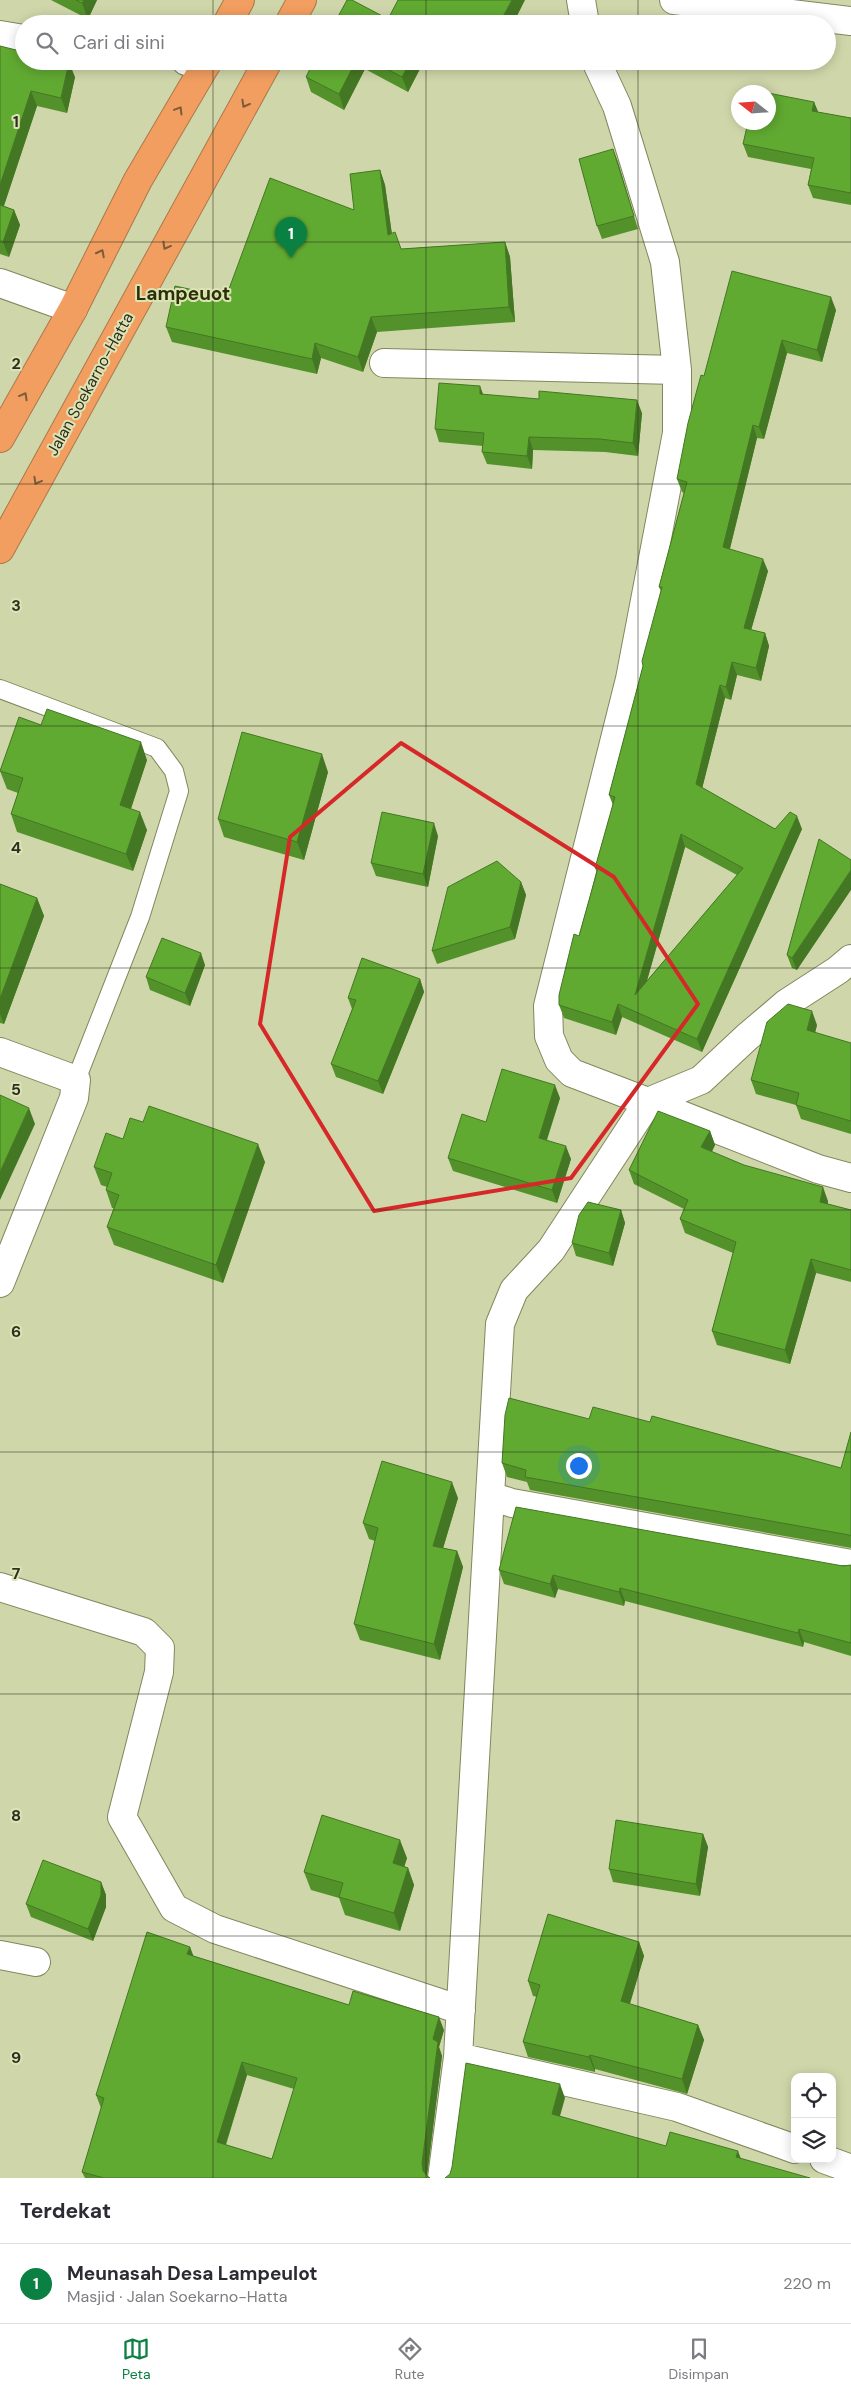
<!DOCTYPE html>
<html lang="id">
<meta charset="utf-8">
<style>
:root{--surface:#fff;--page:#f2f2f3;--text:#2b2b33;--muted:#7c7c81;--line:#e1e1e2;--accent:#0b8043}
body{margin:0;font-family:"DM Sans",sans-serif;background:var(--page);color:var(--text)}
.controls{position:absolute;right:15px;bottom:15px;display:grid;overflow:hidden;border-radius:10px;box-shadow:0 2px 12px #0003}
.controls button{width:45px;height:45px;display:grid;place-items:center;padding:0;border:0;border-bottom:1px solid var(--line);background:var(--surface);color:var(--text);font:25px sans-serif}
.compass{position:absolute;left:731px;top:85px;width:45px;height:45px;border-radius:50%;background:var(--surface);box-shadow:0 2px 12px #0003;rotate:287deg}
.you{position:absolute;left:578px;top:1465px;width:18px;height:18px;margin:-12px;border:4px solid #fff;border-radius:50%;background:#1a73e8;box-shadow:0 0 0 8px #1a73e833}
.badge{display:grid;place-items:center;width:32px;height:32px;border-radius:50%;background:var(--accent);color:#fff;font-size:16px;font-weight:700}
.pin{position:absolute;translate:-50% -41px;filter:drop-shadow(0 1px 2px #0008)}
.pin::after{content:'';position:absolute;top:26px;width:18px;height:15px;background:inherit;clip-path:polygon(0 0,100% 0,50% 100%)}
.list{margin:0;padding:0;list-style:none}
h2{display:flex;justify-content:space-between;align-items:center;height:65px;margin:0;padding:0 20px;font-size:21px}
h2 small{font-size:16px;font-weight:400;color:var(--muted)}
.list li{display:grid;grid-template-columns:32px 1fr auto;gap:15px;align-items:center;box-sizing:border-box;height:80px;padding:0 20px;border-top:1px solid var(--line)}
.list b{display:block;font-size:19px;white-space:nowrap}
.list p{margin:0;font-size:16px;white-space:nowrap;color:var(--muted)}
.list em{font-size:16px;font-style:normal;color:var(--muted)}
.icon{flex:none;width:28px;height:28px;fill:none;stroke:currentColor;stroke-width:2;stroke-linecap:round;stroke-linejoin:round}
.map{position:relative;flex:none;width:851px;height:2178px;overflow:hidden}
.search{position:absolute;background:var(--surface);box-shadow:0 2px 12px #0003;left:15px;right:15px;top:15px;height:55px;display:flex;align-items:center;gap:12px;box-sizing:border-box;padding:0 18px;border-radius:28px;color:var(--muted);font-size:19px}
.sheet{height:145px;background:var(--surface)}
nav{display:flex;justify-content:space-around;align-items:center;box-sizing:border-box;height:70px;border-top:1px solid var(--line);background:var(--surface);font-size:14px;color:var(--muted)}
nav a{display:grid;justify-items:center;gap:2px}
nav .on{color:var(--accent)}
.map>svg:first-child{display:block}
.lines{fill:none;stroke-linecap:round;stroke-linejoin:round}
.lane-casing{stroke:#81875d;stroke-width:20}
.street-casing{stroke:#81875d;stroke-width:30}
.highway-casing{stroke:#ad7849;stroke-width:30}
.lane{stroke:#fff;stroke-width:18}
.street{stroke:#fff;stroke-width:28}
.highway{stroke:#f29e60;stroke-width:28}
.wall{fill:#53922b;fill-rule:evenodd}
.shaded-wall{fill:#447723}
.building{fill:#61aa32;stroke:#447723;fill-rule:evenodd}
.oneway{stroke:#7c5c39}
.marked{fill:none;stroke:#d62828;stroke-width:4;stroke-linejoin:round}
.grid{fill:none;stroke:#2e301f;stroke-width:1;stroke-opacity:0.55}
.labels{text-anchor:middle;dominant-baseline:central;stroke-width:4;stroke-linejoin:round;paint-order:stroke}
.street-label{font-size:16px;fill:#2e301f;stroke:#dce4b6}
.quarter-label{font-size:19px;font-weight:bold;fill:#2c3006;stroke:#dce4b6}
.grid-label{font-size:16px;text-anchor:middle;font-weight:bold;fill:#2e301f;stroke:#dce4b6;stroke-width:4;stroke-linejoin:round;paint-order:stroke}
</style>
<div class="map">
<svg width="851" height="2178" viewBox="0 0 851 2178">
<rect width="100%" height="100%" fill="#cfd7aa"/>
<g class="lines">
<defs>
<path id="lane" d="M0,689L157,748L174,771L179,791L140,917L76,1080"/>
<path id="street" d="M581,0L585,24
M674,0L851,21
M0,35L24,39
M186,61L206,64
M596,61L617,106L665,262L677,370V433L630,679L548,1006L549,1036L559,1060L572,1073L648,1102L701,1080L747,1037L787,1003L838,970L851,959
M0,283L73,309
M384,363L677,370
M0,1052L76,1080L74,1098L0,1283
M490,1496L500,1324L514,1290L551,1250L648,1102L818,1169L851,1178
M0,1587L144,1632L160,1648L159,1672L122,1817L174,1908L215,1929L461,2010
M0,1955L36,1962
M458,2057L677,2107L795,2149
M824,2159L851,2169
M442,2178L458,2057L490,1496L512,1503L851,1564"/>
<path id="highway" d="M227,24L240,0
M289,24L302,0
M0,438L73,309L138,180L208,61
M0,549L268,61"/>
</defs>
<!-- lane casing -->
<use href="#lane" class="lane-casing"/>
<!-- street casing -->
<use href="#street" class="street-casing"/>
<!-- highway casing -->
<use href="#highway" class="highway-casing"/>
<!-- lane -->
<use href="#lane" class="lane"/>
<!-- street -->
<use href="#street" class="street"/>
<!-- highway -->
<use href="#highway" class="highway"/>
</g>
<!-- wall -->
<path class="wall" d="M51,0H97L88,19Z
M0,46L75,77L67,113L37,106L4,206L14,210L20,225L9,257L0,254Z
M314,61H424L408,92L365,69L344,110L311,92L306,77Z
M453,61H475L470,70Z
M814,102L818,112L851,118V205L813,198L808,185L811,169L748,157L743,144Z
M613,149L638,229L602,239L597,226Z
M380,170L385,185L392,234L401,249L505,242L510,257L515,322L377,332L363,372L321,358L317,374L172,342L166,327L226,297L354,210Z
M836,310L822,362L787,353L764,439L757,438L730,549L768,571L751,630L765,633L769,646L761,681L737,675L731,700L725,698L702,788L775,829H802L702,1052L622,1017L616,1035L564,1018L559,1005L597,872L595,868L613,805L609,795L643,666L661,591L659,587L684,493L682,492L677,479L704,376ZM685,847L737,875L647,981Z
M484,395L642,413L638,456L605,452L533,450L532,469L487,464L482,452L483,446L439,442L435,429Z
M147,760L131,809L147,830L133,871L17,832L11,814L18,793L7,789L0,771Z
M328,772L304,860L224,837L218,819Z
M438,836L428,887L376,876L371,863Z
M819,839L797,970L792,968L787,955Z
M521,882L526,895L515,939L437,964L432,951Z
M0,884L37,898L44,916L4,1024L0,1023Z
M205,965L190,1006L150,990L146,977Z
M420,979L424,992L383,1094L336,1077L331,1064L352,1009L348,998Z
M817,1025L815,1033L851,1043V1134L801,1119L796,1105L756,1094L751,1080Z
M560,1098L547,1140L571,1159L557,1203L453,1171L448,1158L486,1122Z
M710,1131L715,1145L712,1152L828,1201V1204L851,1210V1282L816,1273L790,1364L717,1345L712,1331L733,1253L685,1233L680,1219L684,1209L634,1184L629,1170Z
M123,1139L265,1162L223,1283L114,1245L107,1227L114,1208H112L106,1190L107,1187L101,1185L94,1167Z
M621,1210L625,1223L613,1266L576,1256L572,1243Z
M589,1419L650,1422L841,1468L851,1432V1548L530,1490L527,1482L507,1477L502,1463Z
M458,1498L443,1548L457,1551L463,1567L440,1660L360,1640L354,1624L375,1541L369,1539L363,1523Z
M851,1565V1656L804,1642L803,1647L625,1601L624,1606L558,1589L555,1598L504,1584L499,1570Z
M703,1834L708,1847L700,1896L613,1882L609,1869Z
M407,1858L404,1866L408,1868L414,1885L400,1931L345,1915L339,1898L311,1890L304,1872Z
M101,1882L106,1895V1907L93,1941L31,1917L26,1904Z
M639,1942L644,1956L630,2004L698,2025L704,2040L687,2094L595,2069V2072L528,2057L523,2042L537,1997L533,1996L528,1981Z
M190,1947L193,1956L349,2005L444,2030L439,2047L442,2056L427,2175L430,2178H85L82,2172L101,2108L96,2095ZM247,2075L294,2089L272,2159L226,2145Z"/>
<!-- shaded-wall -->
<path class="shaded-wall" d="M84,0H97L88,19L82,3Z
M512,0H525L513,24H499Z
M356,61H362L365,69L344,110L339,94Z
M411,61H424L408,92L402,77Z
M467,61H475L470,70Z
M69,62L75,77L67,113L61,98Z
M31,91L37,106L0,217V185Z
M814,102L819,114L812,111Z
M613,149L618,162L638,229L634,216Z
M380,170L385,185L394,250L388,235Z
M14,210L20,225L9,257L3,242Z
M505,242L510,257L515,322L509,307Z
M831,297L836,310L822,362L817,350Z
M371,317L377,332L363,372L358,357Z
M782,340L787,353L764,439L759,427Z
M315,343L321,358L317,374L312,359Z
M480,386L485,399L480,394Z
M637,400L642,413L638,456L633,443Z
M753,425L757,438L727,560L723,547Z
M529,437L533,450L532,469L527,456Z
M763,559L768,571L748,641L744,628Z
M765,633L769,646L761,681L756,668Z
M732,662L737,675L731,700L726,687Z
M720,685L725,698L700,797L696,784Z
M141,742L147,760L126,823L120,805Z
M322,754L328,772L304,860L297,842Z
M140,812L147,830L133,871L126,854Z
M797,816L802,829L702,1052L697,1039Z
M434,823L438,836L428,887L423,874Z
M681,834L685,847L639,1008L635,995Z
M851,870V890L797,970L792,958Z
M521,882L526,895L515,939L510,927Z
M37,898L44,916L4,1024L0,1014V999Z
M201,953L205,965L190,1006L185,993Z
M420,979L424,992L383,1094L378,1081Z
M618,1004L622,1017L616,1035L612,1022Z
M812,1011L817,1025L812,1044L807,1030Z
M555,1085L560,1098L543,1151L539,1138Z
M29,1108L35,1124L0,1200V1172Z
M710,1131L715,1145L706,1161L701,1147Z
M258,1144L265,1162L223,1283L216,1265Z
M566,1146L571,1159L557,1203L552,1190Z
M823,1187L828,1201L825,1216L820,1202Z
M621,1210L625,1223L613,1266L609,1253Z
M811,1259L816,1273L790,1364L785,1350Z
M452,1482L458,1498L439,1562L433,1546Z
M457,1551L463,1567L440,1660L434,1644Z
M553,1575L558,1589L555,1598L550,1584Z
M620,1588L625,1601L624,1606L619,1592Z
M799,1629L804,1642L803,1647L798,1633Z
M703,1834L708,1847L700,1896L696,1884Z
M400,1840L407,1858L400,1881L393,1863Z
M408,1868L414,1885L400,1931L394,1913Z
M101,1882L106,1895V1907L93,1941L88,1929Z
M639,1942L644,1956L626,2016L621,2001Z
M190,1947L195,1960L187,1954Z
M439,2017L444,2030L439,2047L442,2056L427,2176L423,2171L422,2163L433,2039Z
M698,2025L704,2040L687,2094L682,2079Z
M590,2055L595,2069V2072L589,2057Z
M242,2062L247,2075L222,2156L217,2142Z
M560,2084L565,2098L557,2127L552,2114Z
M738,2151L743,2164L736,2157Z"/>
<!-- building -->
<path class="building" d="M76,0H84L82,3Z
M347,0H352L388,19L398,0H512L499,24H487L482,21L481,24H334Z
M0,46L24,52V61H66L69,62L61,98L31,91L0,185Z
M314,61H356L339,94L306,77Z
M372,61H411L402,77Z
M754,90L766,92H753Z
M768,93L814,102L812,111L851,118V193L808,185L814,158L743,144L748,122H768Z
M613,149L634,216L597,226L579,159Z
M380,170L388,235L395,232L401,249L505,242L509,307L371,317L358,357L315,343L312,359L166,327L175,286L226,297L270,178L354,210L350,174Z
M0,205L14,210L3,242L0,240Z
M732,271L831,297L817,350L782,340L759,427L753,425L723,547L763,559L744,628L765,633L756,668L732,662L726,687L720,685L696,784L775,829L790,812L797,816L697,1039L618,1004L612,1022L559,1005V995L574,934L579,936L598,868H595L615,797L609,795L643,666L642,661L662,587H659L687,482L677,479L688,423L701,375L704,376ZM681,834L743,868L635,995Z
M439,383L480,386V394L539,399V391L637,400L633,443L600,439L529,437L527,456L482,452L484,433L435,429Z
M47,709L141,742L120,805L140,812L126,854L11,814L23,778L0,771L19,717L41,725Z
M242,732L322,754L297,842L218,819Z
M382,812L434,823L423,874L371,863Z
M819,839L851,860V870L792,958L787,955Z
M497,861L521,882L510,927L432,951L448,887Z
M0,884L37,898L0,999Z
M162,938L201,953L185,993L146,977Z
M362,958L420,979L378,1081L331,1064L356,1000L348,998Z
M788,1004L812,1011L807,1030L851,1043V1121L796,1105L799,1093L751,1080L767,1022Z
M502,1069L555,1085L539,1138L566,1146L552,1190L448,1158L462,1114L486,1122Z
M0,1095L29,1108L0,1172Z
M149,1106L258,1144L216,1265L107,1227L119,1195L106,1190L112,1173L94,1167L106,1133L123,1139L130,1118L143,1122Z
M658,1111L710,1131L701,1147L744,1165L823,1187L820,1202L851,1210V1270L811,1259L785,1350L712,1331L736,1242L680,1219L688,1200L629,1170Z
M588,1202L621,1210L609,1253L572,1243L579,1215Z
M509,1398L589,1419L593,1407L650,1422L652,1416L841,1468L851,1432V1536L849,1535L525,1477L526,1470L502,1463L505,1415Z
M382,1461L452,1482L433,1546L457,1551L434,1644L354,1624L378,1528L363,1523Z
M516,1507L843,1566L851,1565V1643L799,1629L798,1633L620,1588L619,1592L553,1575L550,1584L499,1570Z
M322,1815L400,1840L393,1863L408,1868L394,1913L339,1897L343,1883L304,1872Z
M616,1820L703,1834L696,1884L609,1869Z
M43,1860L101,1882V1895L88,1929L26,1904Z
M548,1914L639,1942L621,2001L698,2025L682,2079L590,2055L589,2057L523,2042L540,1985L528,1981Z
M147,1932L190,1947L187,1954L349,2005L353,1991L439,2017L433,2039L438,2042L422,2163L423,2171L428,2177L430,2178H104L82,2172L104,2098L96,2095ZM242,2062L297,2078L272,2159L217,2142Z
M466,2063L560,2084L552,2114L666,2146L670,2132L738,2151L736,2157L810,2178H445L450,2174L452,2167Z"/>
<!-- one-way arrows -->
<defs><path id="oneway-chevron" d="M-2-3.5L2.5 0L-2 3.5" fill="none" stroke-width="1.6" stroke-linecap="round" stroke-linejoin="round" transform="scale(1.25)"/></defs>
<g class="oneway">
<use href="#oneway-chevron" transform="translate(245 104) rotate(119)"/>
<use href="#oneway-chevron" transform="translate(179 110) rotate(-59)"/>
<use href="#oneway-chevron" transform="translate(166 246) rotate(119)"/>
<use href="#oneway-chevron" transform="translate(101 253) rotate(-63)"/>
<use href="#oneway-chevron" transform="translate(24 396) rotate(-61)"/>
<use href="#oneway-chevron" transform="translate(37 481) rotate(119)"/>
</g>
<!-- marked area -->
<path class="marked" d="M401,743L614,877L698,1004L571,1178L374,1211L260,1024L290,837Z"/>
<!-- grid -->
<path class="grid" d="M213,0V24M426,0V24M638,0V24M213,61V2178M426,61V2178M638,61V2178M0,242H851M0,484H851M0,726H851M0,968H851M0,1210H851M0,1452H851M0,1694H851M0,1936H851"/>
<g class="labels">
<!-- street labels -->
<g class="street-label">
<text transform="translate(90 384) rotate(-61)">Jalan Soekarno-Hatta</text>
</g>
<!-- quarter labels -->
<g class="quarter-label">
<text x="183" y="293">Lampeuot</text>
</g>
</g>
<g class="grid-label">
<text x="16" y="127">1</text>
<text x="16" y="369">2</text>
<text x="16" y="611">3</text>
<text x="16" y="853">4</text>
<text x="16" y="1095">5</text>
<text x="16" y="1337">6</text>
<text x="16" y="1579">7</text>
<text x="16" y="1821">8</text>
<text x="16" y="2063">9</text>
</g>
</svg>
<div class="controls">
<button><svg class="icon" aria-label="locate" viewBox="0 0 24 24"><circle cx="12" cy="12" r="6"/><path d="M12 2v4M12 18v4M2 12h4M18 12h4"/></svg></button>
<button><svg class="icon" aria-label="layers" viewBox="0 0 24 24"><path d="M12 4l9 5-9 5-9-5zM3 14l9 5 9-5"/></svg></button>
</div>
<svg class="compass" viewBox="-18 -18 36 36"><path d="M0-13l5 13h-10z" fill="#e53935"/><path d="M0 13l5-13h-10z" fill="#7c7c81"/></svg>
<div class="you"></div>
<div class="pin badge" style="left:291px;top:258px">1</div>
<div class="search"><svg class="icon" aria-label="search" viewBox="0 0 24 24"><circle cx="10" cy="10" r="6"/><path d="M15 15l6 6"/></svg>Cari di sini</div>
</div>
<section class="sheet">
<h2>Terdekat<small></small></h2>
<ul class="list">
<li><span class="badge">1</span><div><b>Meunasah Desa Lampeulot</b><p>Masjid · Jalan Soekarno-Hatta</p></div><em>220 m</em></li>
</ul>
</section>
<nav>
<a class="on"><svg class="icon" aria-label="map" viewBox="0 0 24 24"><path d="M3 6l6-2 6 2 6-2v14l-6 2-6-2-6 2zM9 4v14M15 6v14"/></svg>Peta</a>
<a><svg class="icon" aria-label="directions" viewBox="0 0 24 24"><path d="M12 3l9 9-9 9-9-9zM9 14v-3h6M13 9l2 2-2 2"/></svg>Rute</a>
<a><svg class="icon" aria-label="saved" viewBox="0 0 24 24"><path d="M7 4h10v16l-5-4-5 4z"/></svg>Disimpan</a>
</nav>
